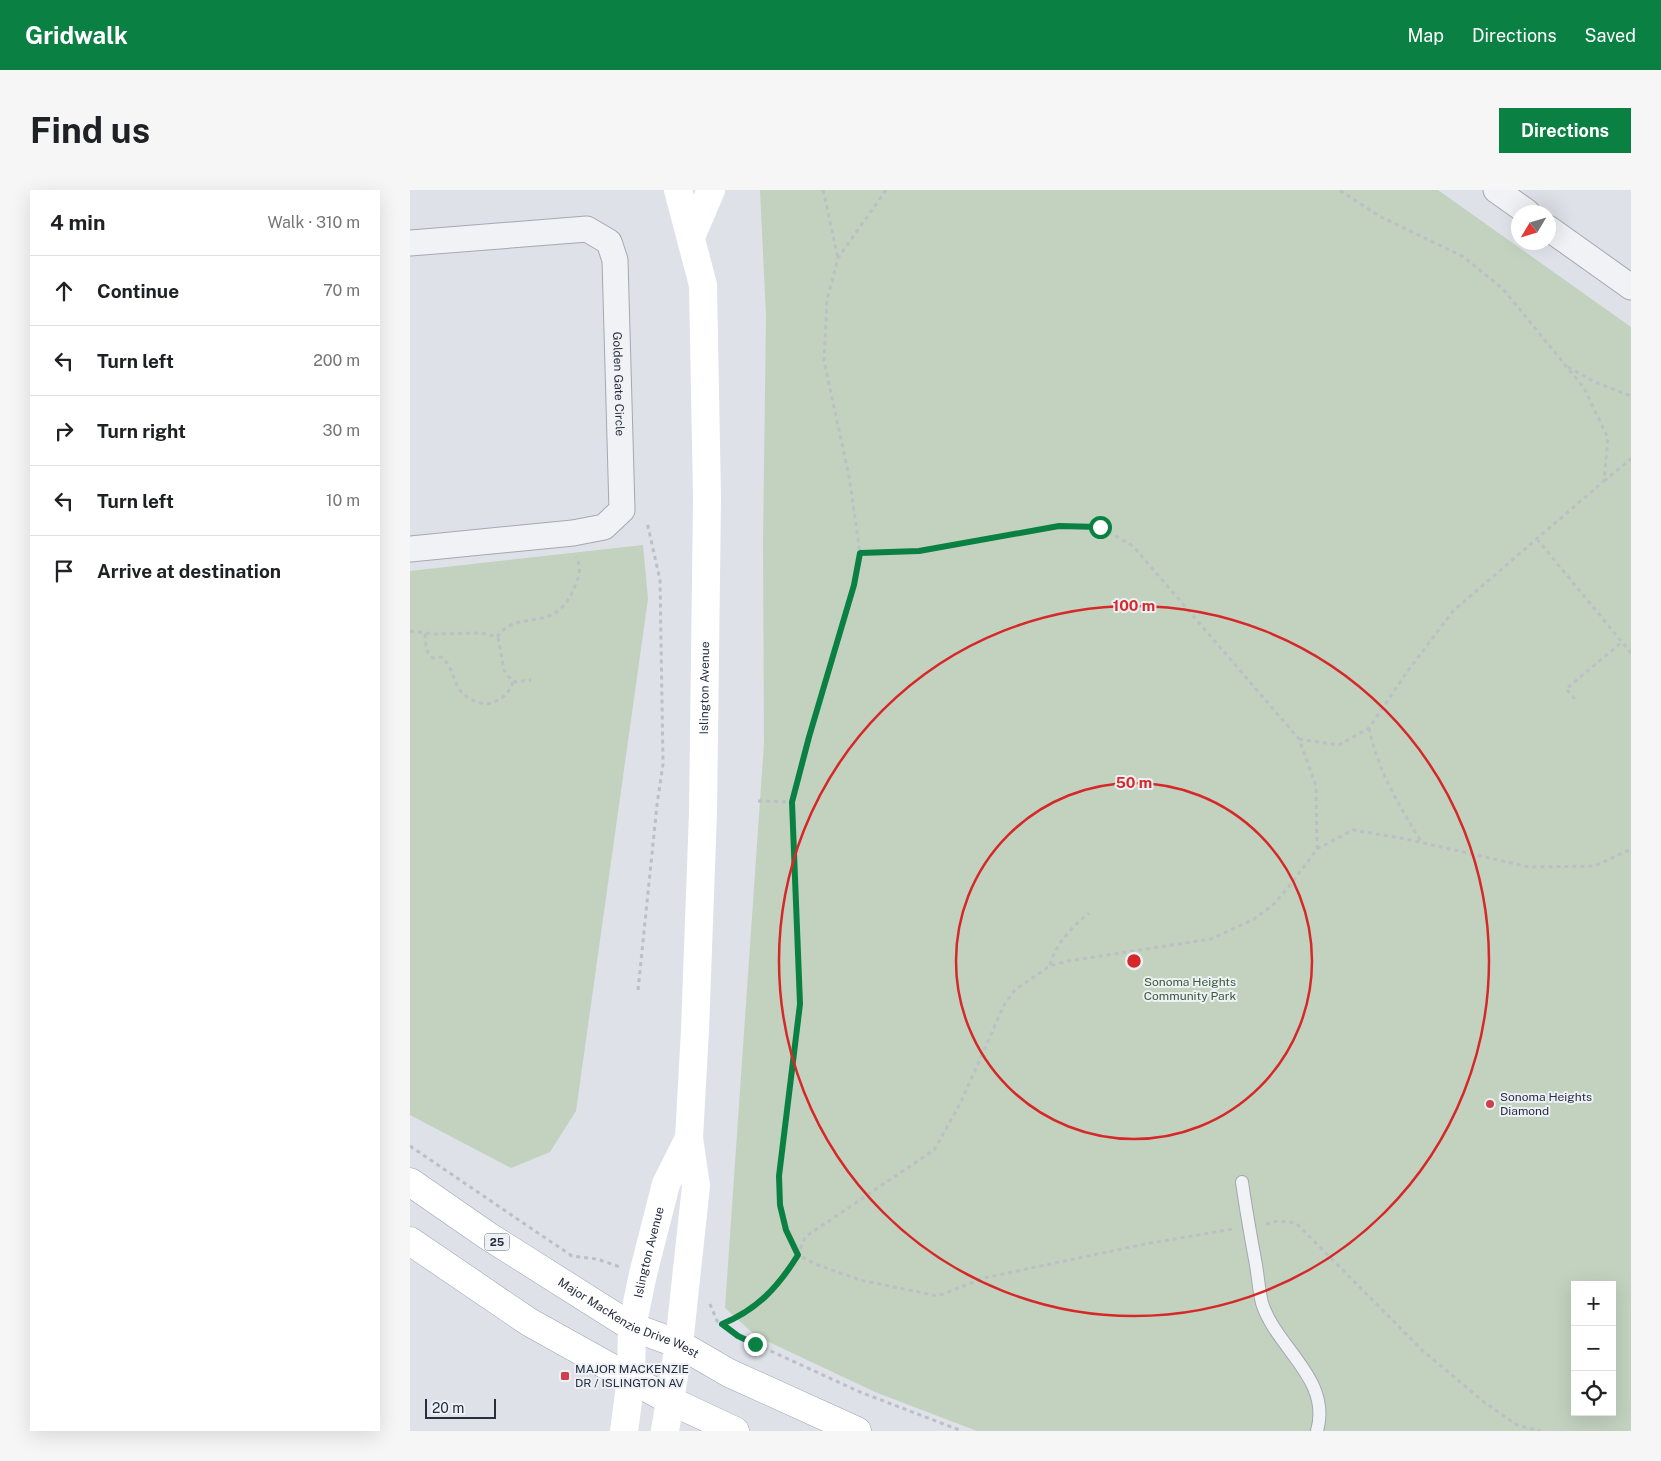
<!DOCTYPE html>
<meta charset="utf-8">
<style>
:root{--surface:#fff;--page:#f6f6f6;--text:#202124;--muted:#757577;--line:#e0e0e0;--accent:#0b8043}
body{margin:0;font-family:"Public Sans",sans-serif;background:var(--page);color:var(--text)}
.controls{position:absolute;right:15px;bottom:15px;display:grid;overflow:hidden;border-radius:0px;box-shadow:0 5px 20px #0002}
.controls button{width:45px;height:45px;display:grid;place-items:center;padding:0;border:0;border-bottom:1px solid var(--line);background:var(--surface);color:var(--text);font:25px sans-serif}
.compass{position:absolute;left:1101px;top:15px;width:45px;height:45px;border-radius:50%;background:var(--surface);box-shadow:0 5px 20px #0002;rotate:232deg}
.scale{position:absolute;left:15px;bottom:12px;width:71px;box-sizing:border-box;padding-left:5px;border:2px solid #272e3f;border-top:0;font-size:14px;line-height:18px;white-space:nowrap;color:#272e3f;-webkit-text-stroke:4px #edf0f5;paint-order:stroke}
.stop{position:absolute;width:15px;height:15px;margin:-11px;border:4px solid #0b8043;border-radius:50%;background:#fff}
.stop.end{background:#0b8043;border-color:#fff;box-shadow:0 1px 5px #0008}
.list{margin:0;padding:0;list-style:none}
h2{display:flex;justify-content:space-between;align-items:center;height:65px;margin:0;padding:0 20px;font-size:21px}
h2 small{font-size:16px;font-weight:400;color:var(--muted)}
.list li{display:grid;grid-template-columns:32px 1fr auto;gap:15px;align-items:center;box-sizing:border-box;height:70px;padding:0 20px;border-top:1px solid var(--line)}
.list b{display:block;font-size:19px;white-space:nowrap}
.list em{font-size:16px;font-style:normal;color:var(--muted)}
.icon{flex:none;width:28px;height:28px;fill:none;stroke:currentColor;stroke-width:2;stroke-linecap:round;stroke-linejoin:round}
.map{position:relative;flex:none;width:1221px;height:1241px;overflow:hidden;border-radius:0px}
header{display:flex;align-items:center;gap:30px;box-sizing:border-box;height:70px;padding:0 25px;background:var(--accent);color:#fff}
header strong{font-size:24px}
nav{display:flex;gap:28px;margin-inline-start:auto;font-size:18px}
.intro{display:flex;align-items:center;justify-content:space-between;box-sizing:border-box;height:120px;padding:0 30px}
h1{margin:0;font-size:35px}
.button{padding:12px 22px;border-radius:0px;background:var(--accent);color:#fff;font-size:18px;font-weight:700}
main{display:flex;gap:30px;padding:0 30px}
aside{flex:1;background:var(--surface);border-radius:0px;box-shadow:0 5px 20px #0002}
.map>svg:first-child{display:block}
.green{fill:#c2d2bf;fill-rule:evenodd}
.lines{fill:none;stroke-linecap:round;stroke-linejoin:round}
.lane-casing{stroke:#a3a8b2;stroke-width:14}
.street-casing{stroke:#a3a8b2;stroke-width:27}
.primary-casing{stroke:#9da4b4;stroke-width:29}
.path{stroke:#bcbfc6;stroke-width:3;stroke-dasharray:4 4;stroke-linecap:butt}
.lane{stroke:#f1f2f6;stroke-width:12}
.street{stroke:#f1f2f6;stroke-width:25}
.secondary{stroke:#fff;stroke-width:28}
.primary{stroke:#fff;stroke-width:28}
.route{stroke:#0b8043;stroke-width:6}
.ring{fill:none;stroke:#d62828;stroke-width:2.5}
.poi-dot{fill:#cf414a;stroke:#edf0f5;stroke-width:2}
.labels{text-anchor:middle;dominant-baseline:central;stroke-width:4;stroke-linejoin:round;paint-order:stroke}
.shield{fill:#edf0f5;stroke:#626876;stroke-width:1}
.shield-label{font-size:11px;font-weight:bold;fill:#272e3f}
.street-label{font-size:12px;fill:#272e3f;stroke:#edf0f5}
.park-label{font-size:12px;fill:#385b34;stroke:#edf0f5}
.poi-label{font-size:12px;fill:#272e3f;stroke:#edf0f5;text-anchor:start}
.centre{fill:#d62828;stroke:#edf0f5;stroke-width:2.5}
.ring-label{font-size:15px;text-anchor:middle;font-weight:bold;fill:#d62828;stroke:#edf0f5;stroke-width:4;stroke-linejoin:round;paint-order:stroke}
</style>
<header>
<strong>Gridwalk</strong>
<nav><a>Map</a><a>Directions</a><a>Saved</a></nav>
</header>
<div class="intro"><h1>Find us</h1><a class="button">Directions</a></div>
<main>
<aside>
<h2>4 min<small>Walk · 310 m</small></h2>
<ul class="list">
<li><svg class="icon" aria-label="ahead" viewBox="0 0 24 24"><path d="M12 20V5M6 11l6-6 6 6"/></svg><div><b>Continue</b></div><em>70 m</em></li>
<li><svg class="icon" aria-label="left" viewBox="0 0 24 24"><path d="M17 20v-9H6M10 6l-5 5 5 5"/></svg><div><b>Turn left</b></div><em>200 m</em></li>
<li><svg class="icon" aria-label="right" viewBox="0 0 24 24"><path d="M7 20v-9h11M14 6l5 5-5 5"/></svg><div><b>Turn right</b></div><em>30 m</em></li>
<li><svg class="icon" aria-label="left" viewBox="0 0 24 24"><path d="M17 20v-9H6M10 6l-5 5 5 5"/></svg><div><b>Turn left</b></div><em>10 m</em></li>
<li><svg class="icon" aria-label="arrive" viewBox="0 0 24 24"><path d="M6 21V4h12l-3 4 3 4H6"/></svg><div><b>Arrive at destination</b></div></li>
</ul>
</aside>
<div class="map">
<svg width="1221" height="1241" viewBox="0 0 1221 1241">
<rect width="100%" height="100%" fill="#dee1e8"/>
<!-- green -->
<path class="green" d="M350,0H1028L1221,137V1241H567L465,1202L346,1146L315,1118L354,553L353,352L356,126ZM1165,1095H1202V1222H1165Z
M233,355L238,409L166,921L140,962L101,978L0,925V381Z"/>
<g class="lines">
<defs>
<path id="lane" d="M832,992C836,1020 841,1048 846,1075C848,1087 849,1101 852,1113C866,1158 922,1189 907,1241"/>
<g id="street">
<path d="M1086,0L1117,22"/>
<path d="M1138,38L1221,97"/>
<path id="s1" d="M0,53L177,39L199,52L205,70L212,320L194,337L163,343L0,359"/>
</g>
<g id="primary">
<path id="s4" d="M0,992L78,1046L222,1137L269,1154L319,1183L447,1241"/>
<path d="M0,1051L119,1132L259,1210L325,1241"/>
</g>
</defs>
<!-- lane casing -->
<use href="#lane" class="lane-casing"/>
<!-- street casing -->
<use href="#street" class="street-casing"/>
<!-- primary casing -->
<use href="#primary" class="primary-casing"/>
<!-- path -->
<path class="path" d="M413,0L428,68
M476,0L428,68L417,110L414,171L439,286L450,363L444,395L399,547L382,612L390,814L369,986L370,1015L376,1040L388,1065L405,1074L450,1090L528,1106L574,1088L735,1054L823,1039
M1158,177L1185,192L1221,206
M1194,291L1221,269
M1127,349L1221,463
M0,441L24,444L72,443L87,447C108,416 147,448 166,393C170,384 171,376 166,367
M15,444C16,453 15,463 23,468L31,467C43,476 42,489 50,500C56,509 71,516 81,513C93,509 99,503 103,492L94,480L88,447
M103,492L121,490
M1165,509L1156,499L1212,452
M959,538C968,582 989,615 1012,653
M889,549L929,555L959,538L997,482L1043,421L1194,291L1198,248L1174,198L1093,99L1054,67L971,27L929,0
M348,611L382,612
M907,659L943,640L996,649L1119,677L1185,676L1221,659
M640,775C646,753 662,737 679,723
M228,800L247,615L253,574L250,390L237,332
M0,956L162,1066L187,1069L210,1077
M856,1034L868,1031L886,1033L1013,1161L1074,1212L1107,1235L1130,1241
M300,1114L307,1131L328,1146L450,1202L552,1241
M312,1134L332,1126L350,1112L374,1088L388,1065L395,1047L524,960L550,914L594,815L605,800L625,786L640,776L658,771L801,749L844,729L863,715L881,694L907,659L906,596L889,549L723,356L690,337L649,336L509,361L450,363"/>
<!-- lane -->
<use href="#lane" class="lane"/>
<!-- street -->
<use href="#street" class="street"/>
<!-- secondary -->
<g class="secondary">
<path d="M281,47L301,0"/>
<path id="s2" d="M214,1241L221,1189L222,1137L233,1084L256,994L279,948"/>
<path id="s3" d="M255,1241L269,1154L286,996L279,948L285,840L293,623L297,308L293,95L268,0"/>
</g>
<!-- primary -->
<use href="#primary" class="primary"/>
</g>
<g class="lines">
<!-- route -->
<path class="route" d="M345,1154L328,1146L312,1134C347,1120 368,1097 388,1065L376,1040L370,1015L369,986L390,814L382,612L399,547L444,395L450,363L509,361L649,336L690,337"/>
</g>
<!-- distance rings -->
<g class="ring">
<circle cx="724" cy="771" r="178"/>
<circle cx="724" cy="771" r="355"/>
</g>
<!-- markers -->
<g class="poi-dot">
<circle cx="1080" cy="914" r="5"/>
<rect x="150" y="1181" width="10" height="10" rx="2.5"/>
</g>
<g class="labels">
<!-- shield labels -->
<rect class="shield" x="74.5" y="1043.5" width="25" height="17" rx="4"/>
<g class="shield-label">
<text x="87" y="1052">25</text>
</g>
<!-- street labels -->
<g class="street-label">
<text stroke="none"><textPath href="#s1" startOffset="346">Golden Gate Circle</textPath></text>
<text stroke="none"><textPath href="#s3" startOffset="746">Islington Avenue</textPath></text>
<text stroke="none"><textPath href="#s2" startOffset="181">Islington Avenue</textPath></text>
<text stroke="none"><textPath href="#s4" startOffset="258">Major MacKenzie Drive West</textPath></text>
</g>
<!-- park labels -->
<g class="park-label">
<text x="780" y="792">Sonoma Heights<tspan x="780" dy="14">Community Park</tspan></text>
</g>
<!-- poi labels -->
<g class="poi-label">
<text x="1090" y="907">Sonoma Heights<tspan x="1090" dy="14">Diamond</tspan></text>
<text x="165" y="1179">MAJOR MACKENZIE<tspan x="165" dy="14">DR / ISLINGTON AV</tspan></text>
</g>
</g>
<circle cx="724" cy="771" r="8" class="centre"/>
<g class="ring-label">
<text x="724" y="421">100 m</text>
<text x="724" y="598">50 m</text>
</g>
</svg>
<div class="controls">
<button>+</button>
<button>−</button>
<button><svg class="icon" aria-label="locate" viewBox="0 0 24 24"><circle cx="12" cy="12" r="6"/><path d="M12 2v4M12 18v4M2 12h4M18 12h4"/></svg></button>
</div>
<svg class="compass" viewBox="-18 -18 36 36"><path d="M0-13l5 13h-10z" fill="#e53935"/><path d="M0 13l5-13h-10z" fill="#757577"/></svg>
<div class="scale">20 m</div>
<div class="stop" style="left:690px;top:337px"></div>
<div class="stop end" style="left:345px;top:1154px"></div>
</div>
</main>
